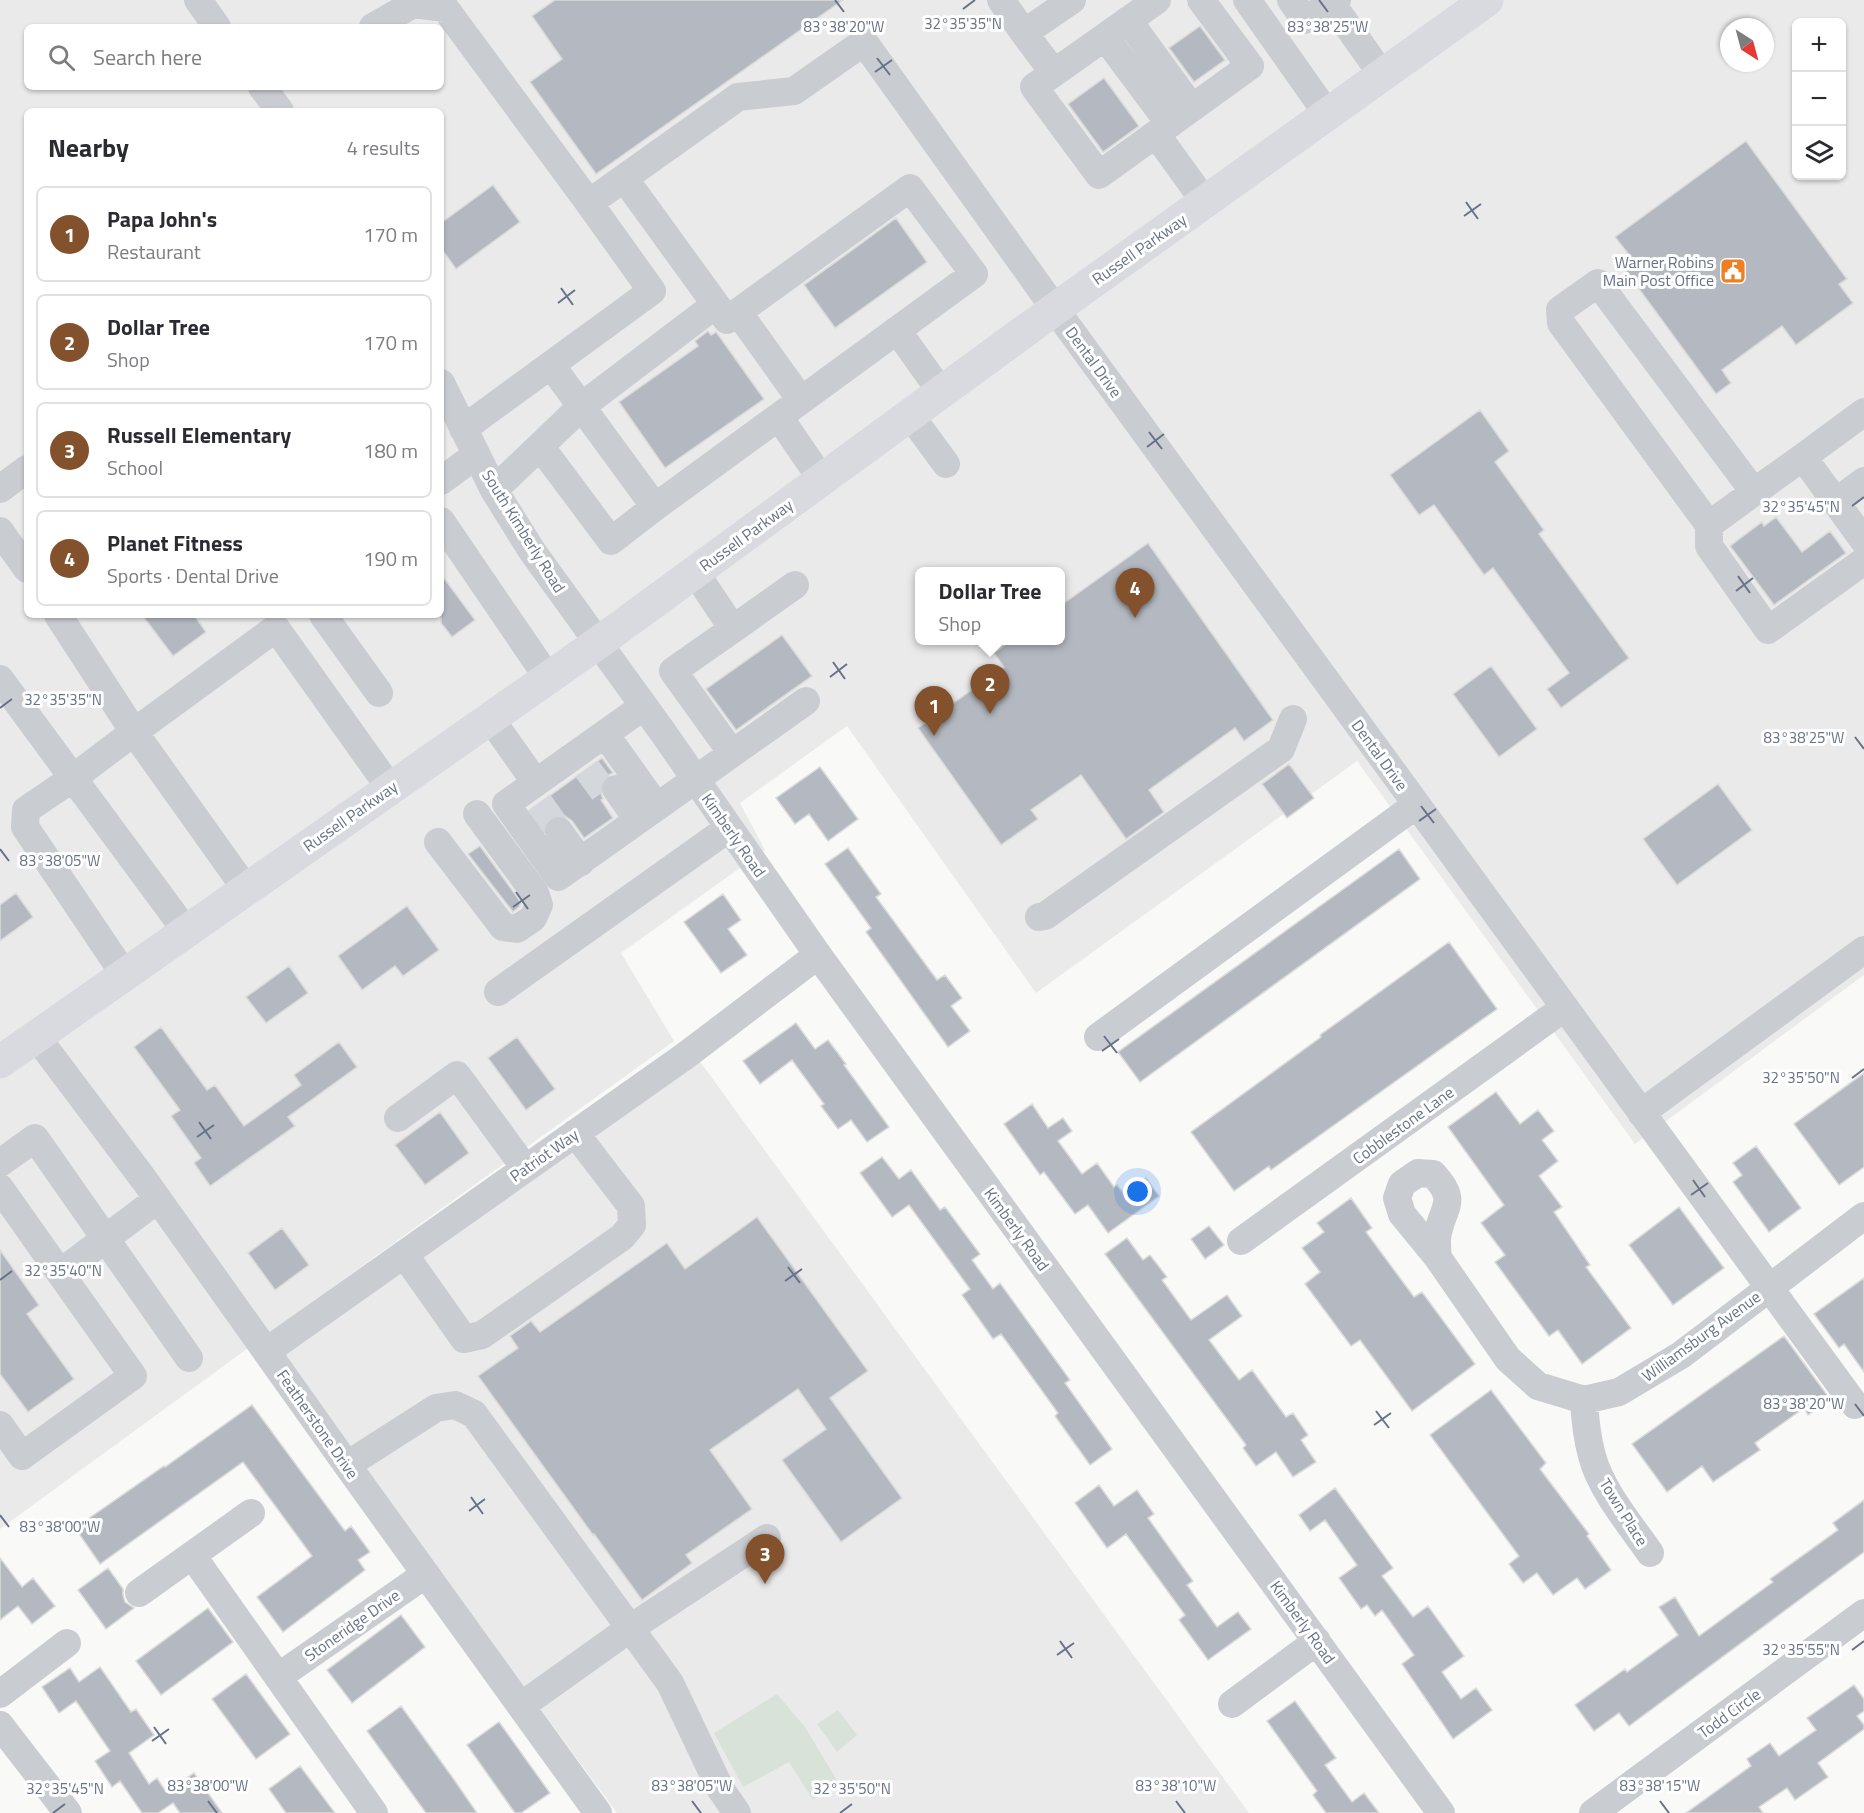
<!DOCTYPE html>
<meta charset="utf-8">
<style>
:root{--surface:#fff;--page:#f2f2f3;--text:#2b2b33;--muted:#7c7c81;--line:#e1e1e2;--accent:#83512c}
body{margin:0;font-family:"Titillium Web",sans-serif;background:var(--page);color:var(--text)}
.controls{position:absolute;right:18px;top:18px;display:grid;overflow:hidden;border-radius:9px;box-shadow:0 2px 4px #0004}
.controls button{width:54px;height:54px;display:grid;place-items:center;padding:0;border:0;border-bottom:2px solid var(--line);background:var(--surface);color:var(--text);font:30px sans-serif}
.compass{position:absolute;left:1720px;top:18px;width:54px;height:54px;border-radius:50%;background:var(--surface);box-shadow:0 2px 4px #0004;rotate:144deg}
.you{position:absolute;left:1138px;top:1192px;width:21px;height:21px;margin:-15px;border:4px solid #fff;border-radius:50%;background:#1a73e8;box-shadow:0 0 0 9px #1a73e833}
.badge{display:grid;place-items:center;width:39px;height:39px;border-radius:50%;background:var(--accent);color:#fff;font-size:20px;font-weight:700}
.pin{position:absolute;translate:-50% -50px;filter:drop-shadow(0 2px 3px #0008)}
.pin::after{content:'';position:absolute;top:32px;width:21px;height:18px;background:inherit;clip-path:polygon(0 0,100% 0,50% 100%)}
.popup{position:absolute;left:915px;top:567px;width:150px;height:78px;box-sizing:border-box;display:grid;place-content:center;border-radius:9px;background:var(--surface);filter:drop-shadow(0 2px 4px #0005);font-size:20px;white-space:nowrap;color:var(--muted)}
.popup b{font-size:22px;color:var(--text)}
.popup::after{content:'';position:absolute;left:50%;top:100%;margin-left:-12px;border:12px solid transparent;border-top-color:var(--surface)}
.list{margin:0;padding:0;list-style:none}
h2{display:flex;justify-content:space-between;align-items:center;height:78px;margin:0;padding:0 24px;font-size:26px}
h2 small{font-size:20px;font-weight:400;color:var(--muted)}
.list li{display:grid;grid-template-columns:39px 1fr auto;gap:18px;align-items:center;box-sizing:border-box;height:96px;margin:0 12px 12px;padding:0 12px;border:2px solid var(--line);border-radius:9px}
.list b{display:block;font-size:22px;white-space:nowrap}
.list p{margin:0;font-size:20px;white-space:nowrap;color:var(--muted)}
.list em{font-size:20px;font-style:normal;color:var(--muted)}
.icon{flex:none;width:33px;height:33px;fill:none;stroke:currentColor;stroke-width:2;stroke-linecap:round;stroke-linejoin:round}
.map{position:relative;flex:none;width:1864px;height:1813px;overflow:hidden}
.search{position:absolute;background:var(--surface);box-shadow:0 2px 4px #0004;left:24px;top:24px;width:420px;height:66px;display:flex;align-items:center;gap:15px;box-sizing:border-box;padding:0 21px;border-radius:9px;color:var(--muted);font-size:22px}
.panel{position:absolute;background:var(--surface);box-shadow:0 2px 4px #0004;left:24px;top:108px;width:420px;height:510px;border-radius:9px}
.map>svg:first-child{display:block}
.built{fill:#eaeaea;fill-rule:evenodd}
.green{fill:#d9e2d8}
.building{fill:#b4b9c1;stroke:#dbdbd9;stroke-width:1.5}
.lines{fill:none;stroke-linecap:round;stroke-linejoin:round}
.minor-tunnel{stroke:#d4d7dc;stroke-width:28;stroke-dasharray:28 14;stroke-linecap:butt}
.minor{stroke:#c9ccd0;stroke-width:28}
.major{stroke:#d8dae0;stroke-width:33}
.ticks{fill:none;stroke:#67728a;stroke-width:2}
.labels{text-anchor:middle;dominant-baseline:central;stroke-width:6;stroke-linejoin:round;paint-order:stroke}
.street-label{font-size:16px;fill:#67728a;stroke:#fff}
.poi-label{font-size:16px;fill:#67728a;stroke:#fff;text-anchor:end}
.ticks-label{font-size:15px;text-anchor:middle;fill:#67728a;stroke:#fff;stroke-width:6;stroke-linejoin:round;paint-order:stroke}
</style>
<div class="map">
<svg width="1864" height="1813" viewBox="0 0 1864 1813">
<rect width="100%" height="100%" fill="#f9f9f7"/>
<!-- built -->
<path class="built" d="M0,0H1864V975L1635,1144L1357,761L1036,993L847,726L740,803L765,850L621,953L674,1041L229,1362L0,1529ZM1796,22H1842V176H1796ZM27,27H441V87H27ZM1729,27H1765V63H1729ZM27,111H441V615H27ZM920,572H1060V640H920Z
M698,1059L1249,1813H617L280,1355Z"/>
<!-- green -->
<path class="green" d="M777,1694L805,1727L838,1782L813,1800L789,1762L743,1787L714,1733Z
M838,1710L857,1735L837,1752L817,1724Z"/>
<!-- building -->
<path class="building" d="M555,0H843L596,174L530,82L562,59L532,16Z
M1200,26L1225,60L1194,82L1169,48Z
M1104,78L1139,126L1103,152L1068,104Z
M1746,141L1847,279L1839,284L1853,303L1796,345L1782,326L1722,370L1731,383L1716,394L1620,263L1630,256L1615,237Z
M493,185L520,222L456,269L441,248V223Z
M896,218L927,262L835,328L804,285Z
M708,331L711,335L716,332L717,333L764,399L665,468L619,402L698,346L695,341Z
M1480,410L1509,451L1495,462L1544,530L1539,534L1629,658L1561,708L1547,689L1569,673L1493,568L1484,575L1434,505L1419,515L1390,475Z
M1776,517L1802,552L1830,531L1846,553L1774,605L1730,546L1762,522L1764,526Z
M1148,543L1273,720L1244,741L1235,728L1149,790L1164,812L1126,839L1081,775L1031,810L1038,819L1001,845L918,728L1004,667L994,653L1012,640H1060V606Z
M441,574L475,620L452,637L441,623Z
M142,615H194L206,632L173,656Z
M782,635L812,676L736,730L706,689Z
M1491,666L1537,729L1499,757L1453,694Z
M602,758L613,773L606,776L601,783L600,791L603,799L601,800L613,818L584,838L572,821L565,816L558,815L550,817L544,824L543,828L530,810Z
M1289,764L1314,798L1287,818L1262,784Z
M820,767L858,819L828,841L809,814L795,824L776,798Z
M1718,784L1752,830L1677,885L1643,839Z
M480,846L520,901V906L513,912L468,854Z
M848,848L881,894L876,897L937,980L945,975L962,998L951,1006L970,1031L948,1047L866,932L871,928L825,864Z
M1399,849L1420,879L1140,1082L1118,1052Z
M16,893L33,917L0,941V905Z
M723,894L741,920L728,929L747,955L721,973L684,922Z
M407,906L439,950L403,976L395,966L362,990L338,956Z
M1449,942L1497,1009L1271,1170L1269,1166L1234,1191L1191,1132L1321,1037L1320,1035Z
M289,966L308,993L266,1023L246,997Z
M796,1023L815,1049L828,1040L846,1064L844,1065L889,1127L867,1142L851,1120L838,1129L821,1106L824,1104L792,1060L760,1084L743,1061Z
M161,1027L207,1090L215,1085L244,1126L301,1085L294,1075L339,1042L357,1067L288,1117L295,1126L210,1186L194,1163L201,1158L171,1116L180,1110L134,1047Z
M517,1037L555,1089L526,1110L488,1058Z
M1864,1073V1167L1839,1185L1794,1124Z
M1496,1092L1520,1124L1538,1110L1554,1131L1542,1140L1558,1161L1539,1176L1562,1207L1554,1212L1590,1265L1586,1267L1631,1328L1582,1364L1558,1330L1549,1336L1495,1262L1505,1255L1481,1223L1504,1205L1448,1127Z
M1032,1104L1048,1128L1063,1118L1072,1131L1058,1141L1082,1174L1097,1163L1114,1187L1117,1185L1124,1194L1146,1178L1159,1196L1108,1233L1088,1205L1075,1214L1044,1172L1040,1175L1004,1124Z
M440,1112L469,1153L425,1185L395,1145Z
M1756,1146L1801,1208L1769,1232L1733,1182L1742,1175L1733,1163Z
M882,1157L899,1179L911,1170L940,1210L945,1207L980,1254L972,1260L993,1289L1000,1283L1070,1380L1065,1383L1112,1449L1090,1465L1055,1416L1058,1413L1001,1334L993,1339L962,1295L970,1289L909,1205L892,1217L860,1173Z
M1351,1198L1372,1228L1366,1232L1414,1297L1422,1292L1475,1364L1412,1411L1360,1340L1351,1346L1305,1284L1320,1272L1302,1248L1324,1232L1317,1223Z
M1679,1207L1724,1268L1673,1305L1629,1245Z
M757,1217L868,1371L830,1398L902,1498L841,1542L782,1460L826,1429L798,1389L710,1450L752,1509L686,1555L692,1563L642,1600L594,1534L593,1535L478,1376L518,1348L510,1336L531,1321L540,1332L667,1243L685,1269Z
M1209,1226L1224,1245L1205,1259L1191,1239Z
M282,1228L309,1265L275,1290L248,1253Z
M1127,1238L1143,1260L1150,1255L1167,1277L1162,1280L1191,1320L1227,1295L1242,1316L1209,1340L1239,1380L1252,1370L1286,1417L1293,1413L1308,1435L1301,1440L1316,1462L1293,1477L1276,1452L1256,1466L1243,1448L1246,1445L1105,1254Z
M0,1250L39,1305L27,1314L74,1379L28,1412L0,1374Z
M1864,1278V1372L1844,1344L1839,1348L1814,1314Z
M1784,1336L1830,1399L1808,1415L1804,1408L1755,1443L1760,1450L1713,1482L1702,1466L1667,1492L1632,1444Z
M1491,1390L1546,1463L1540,1469L1589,1534L1587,1536L1611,1570L1585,1589L1577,1578L1553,1595L1537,1573L1523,1583L1509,1564L1519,1556L1430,1435Z
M252,1405L345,1531L351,1526L370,1552L358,1560L365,1570L283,1632L257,1597L312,1556L243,1462L100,1564L75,1528L164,1466L165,1467Z
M1099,1485L1114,1506L1137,1490L1154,1514L1148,1518L1193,1581L1187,1585L1217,1627L1238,1612L1251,1629L1208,1660L1179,1620L1185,1615L1126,1534L1107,1548L1075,1503Z
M1335,1488L1393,1568L1382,1576L1413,1617L1428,1606L1464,1656L1442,1672L1461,1699L1476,1688L1492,1710L1453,1739L1402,1664L1414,1655L1382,1610L1375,1616L1367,1605L1361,1609L1339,1578L1357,1565L1325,1520L1310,1531L1299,1515Z
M1864,1500V1552L1629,1726L1619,1713L1594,1731L1575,1705L1625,1669L1627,1672L1678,1635L1659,1607L1675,1597L1699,1636L1773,1582L1770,1579L1838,1530L1833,1523Z
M0,1558L22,1587L33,1578L55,1606L32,1624L18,1606L0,1620Z
M108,1568L123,1589V1595L125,1602L134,1608L106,1629L78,1590Z
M208,1608L233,1642L161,1695L136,1661Z
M401,1615L425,1647L352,1703L327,1670Z
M100,1667L131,1712L136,1709L154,1735L129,1753L149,1784L157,1778L166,1792L194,1773L222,1813H180L173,1803L158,1813H142L120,1781L112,1787L95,1761L110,1751L76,1701L59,1713L42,1687L70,1668L79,1682Z
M246,1674L290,1734L256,1759L212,1699Z
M1854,1685L1864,1699V1711L1857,1716L1864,1725V1729L1818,1763L1828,1777L1795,1800L1787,1788L1759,1807L1763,1813H1686L1751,1766L1747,1759L1770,1743L1779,1756L1816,1730L1807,1718Z
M1295,1701L1336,1758L1325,1765L1352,1802L1364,1793L1379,1813H1326L1313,1795L1317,1791L1267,1721Z
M401,1706L455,1781L477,1813H426L367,1731Z
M499,1722L550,1793L521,1813H515L467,1745Z
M300,1766L335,1813H286L269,1789Z"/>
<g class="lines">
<!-- minor-tunnel -->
<path class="minor-tunnel" d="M587,769L607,796
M539,803L559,831"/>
<!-- minor -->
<path class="minor" d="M198,0L217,27
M1001,0L1024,33L1072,0
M1157,0L1034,87L1099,175L1250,66L1201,0
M1247,0L1328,115
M1291,0L1305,20L1337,0
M1332,4L1383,76
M1128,20L1192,108
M373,27L413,4L445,8L589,203
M1024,33L1054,73
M1105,37L1170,124
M262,87L280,111
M1156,134L1205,202
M738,312L801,400
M897,330L941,392
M551,365L655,507L974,274L910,188L727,320L624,178
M441,383L494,490L532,551L662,731L818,955L1441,1813
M910,415L946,464
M779,417L822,480
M463,429L652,291L589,203L738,97L794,91L864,42L1055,309L1855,1405
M540,446L611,541L655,507
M1803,457L1864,412
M441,481L476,455
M0,489L27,469
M494,490L582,406L715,305
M1754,492L1709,525L1561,323L1560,310L1598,283L1754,492L1803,457L1864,541
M1836,502L1864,481
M441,521L548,678
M1709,525V546L1768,630L1864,561
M0,531L27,569
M695,572L733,629L795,585
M58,615L134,732L73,778L186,931
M323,615L379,693
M0,679L73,778L26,810L25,827L124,974
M644,706L506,804L558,877L806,701
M490,718L536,783
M605,734L657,807
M732,753L673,671L733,629
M616,789L638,820
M559,831L581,862
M438,842L503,927L517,929L533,918L539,905L535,893L477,814
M246,889L134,732L276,628L390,788
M1039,917L1045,916L1281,749L1293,719
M498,992L729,828
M36,1036L145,1181L347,1465L598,1813
M1098,1037L1416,805
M1641,1113L1864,950
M398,1118L457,1075L525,1168
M0,1163L35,1138L189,1358
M0,1188L60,1273L158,1199
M1241,1241L1564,1008
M404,1254L464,1339L482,1335L622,1237L632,1225L631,1206L575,1133
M1438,1258C1437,1252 1437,1245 1437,1239C1440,1208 1461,1203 1433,1174L1418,1173L1402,1184L1397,1198L1402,1214L1438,1258L1508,1359L1538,1386L1584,1400L1619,1392L1681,1355L1864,1216
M267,1351L685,1056L818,955
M1584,1400C1585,1419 1587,1438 1592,1456C1601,1490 1630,1524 1650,1553
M0,1425L22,1456L133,1376L60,1273
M347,1465L436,1408L455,1405L474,1414L670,1683L720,1788L737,1813
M192,1555L374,1813
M139,1593L251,1513
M278,1677L426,1574
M0,1694L67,1643
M1232,1704L1317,1641
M521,1706L629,1629L767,1538
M0,1725L68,1813
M1593,1813L1864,1613"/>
<!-- major -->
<path class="major" d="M0,1062L598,643L1055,309L1487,0"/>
</g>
<!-- ticks -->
<path class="ticks" d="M835,0L844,12M1319,0L1328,12M963,9L975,0M877,58L890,75M875,72L892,60M1466,202L1478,219M1464,216L1481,204M561,288L573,305M558,303L575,290M1149,432L1162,449M1147,447L1164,434M1852,506L1864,497M1738,576L1750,593M1736,591L1753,578M833,662L845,679M830,677L847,664M0,708L12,699M1855,737L1864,749M1421,806L1434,823M1419,821L1436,809M0,849L9,861M516,892L528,909M513,907L530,895M1104,1036L1117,1053M1102,1051L1119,1039M1852,1078L1864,1069M199,1122L211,1139M197,1137L214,1125M1693,1180L1705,1197M1691,1195L1708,1183M788,1267L800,1283M0,1280L12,1271M785,1281L802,1269M1855,1404L1864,1416M1376,1411L1389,1428M1374,1425L1391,1413M471,1497L483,1514M469,1511L485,1499M0,1515L9,1527M1060,1641L1072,1658M1852,1650L1864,1641M1057,1655L1074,1643M154,1727L166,1744M152,1741L169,1729M208,1801L217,1813M692,1801L701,1813M1176,1801L1185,1813M1660,1801L1669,1813M53,1813L65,1804M840,1813L852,1804"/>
<!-- icons -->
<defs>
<symbol id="civic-square" viewBox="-11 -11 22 22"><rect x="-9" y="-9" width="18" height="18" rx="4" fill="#ee8023" stroke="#fff"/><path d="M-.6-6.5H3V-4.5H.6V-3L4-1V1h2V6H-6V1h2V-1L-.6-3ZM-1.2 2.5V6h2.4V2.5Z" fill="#fff"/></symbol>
</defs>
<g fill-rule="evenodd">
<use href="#civic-square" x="1718" y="256" width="30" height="30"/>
</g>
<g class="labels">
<!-- street labels -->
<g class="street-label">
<text transform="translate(1139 249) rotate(-35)">Russell Parkway</text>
<text transform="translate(1094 362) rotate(54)">Dental Drive</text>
<text transform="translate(524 531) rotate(58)">South Kimberly Road</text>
<text transform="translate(746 535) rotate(-36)">Russell Parkway</text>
<text transform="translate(1380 755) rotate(54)">Dental Drive</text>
<text transform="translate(350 816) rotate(-35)">Russell Parkway</text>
<text transform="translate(734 835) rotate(55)">Kimberly Road</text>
<text transform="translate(1403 1125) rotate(-36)">Cobblestone Lane</text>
<text transform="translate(544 1155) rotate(-35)">Patriot Way</text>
<text transform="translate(1017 1229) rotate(54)">Kimberly Road</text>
<text transform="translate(1701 1336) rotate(-36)">Williamsburg Avenue</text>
<text transform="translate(318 1424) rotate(55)">Featherstone Drive</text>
<text transform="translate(1624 1512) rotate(58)">Town Place</text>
<text transform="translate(1303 1622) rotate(54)">Kimberly Road</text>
<text transform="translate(352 1625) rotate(-35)">Stoneridge Drive</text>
<text transform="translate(1729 1713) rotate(-36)">Todd Circle</text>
</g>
<!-- poi labels -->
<g class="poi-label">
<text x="1714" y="262">Warner Robins<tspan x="1714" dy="18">Main Post Office</tspan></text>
</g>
</g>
<g class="ticks-label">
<text x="963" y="29">32°35'35"N</text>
<text x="844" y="32">83°38'20"W</text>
<text x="1328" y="32">83°38'25"W</text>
<text x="1801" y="512">32°35'45"N</text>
<text x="63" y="705">32°35'35"N</text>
<text x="1804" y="743">83°38'25"W</text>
<text x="60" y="866">83°38'05"W</text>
<text x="1801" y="1083">32°35'50"N</text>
<text x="63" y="1276">32°35'40"N</text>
<text x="1804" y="1409">83°38'20"W</text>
<text x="60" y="1532">83°38'00"W</text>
<text x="1801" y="1655">32°35'55"N</text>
<text x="208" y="1791">83°38'00"W</text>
<text x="692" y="1791">83°38'05"W</text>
<text x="1176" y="1791">83°38'10"W</text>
<text x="1660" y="1791">83°38'15"W</text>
<text x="65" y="1794">32°35'45"N</text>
<text x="852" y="1794">32°35'50"N</text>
</g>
</svg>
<div class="controls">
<button>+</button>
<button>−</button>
<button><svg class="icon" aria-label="layers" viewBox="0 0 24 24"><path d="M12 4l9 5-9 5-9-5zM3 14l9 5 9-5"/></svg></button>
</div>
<svg class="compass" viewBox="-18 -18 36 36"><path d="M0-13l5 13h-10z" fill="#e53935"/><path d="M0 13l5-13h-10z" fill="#7c7c81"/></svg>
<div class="you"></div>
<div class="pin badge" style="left:934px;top:736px">1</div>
<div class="pin badge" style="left:990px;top:714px">2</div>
<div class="popup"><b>Dollar Tree</b>Shop</div>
<div class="pin badge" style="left:765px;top:1584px">3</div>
<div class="pin badge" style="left:1135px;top:618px">4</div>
<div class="search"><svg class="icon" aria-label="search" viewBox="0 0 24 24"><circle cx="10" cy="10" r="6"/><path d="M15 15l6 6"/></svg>Search here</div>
<section class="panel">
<h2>Nearby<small>4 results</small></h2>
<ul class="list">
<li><span class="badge">1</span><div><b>Papa John's</b><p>Restaurant</p></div><em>170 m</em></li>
<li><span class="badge">2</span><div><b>Dollar Tree</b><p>Shop</p></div><em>170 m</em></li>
<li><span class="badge">3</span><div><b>Russell Elementary</b><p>School</p></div><em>180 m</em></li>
<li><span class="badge">4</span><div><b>Planet Fitness</b><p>Sports · Dental Drive</p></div><em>190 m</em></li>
</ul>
</section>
</div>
